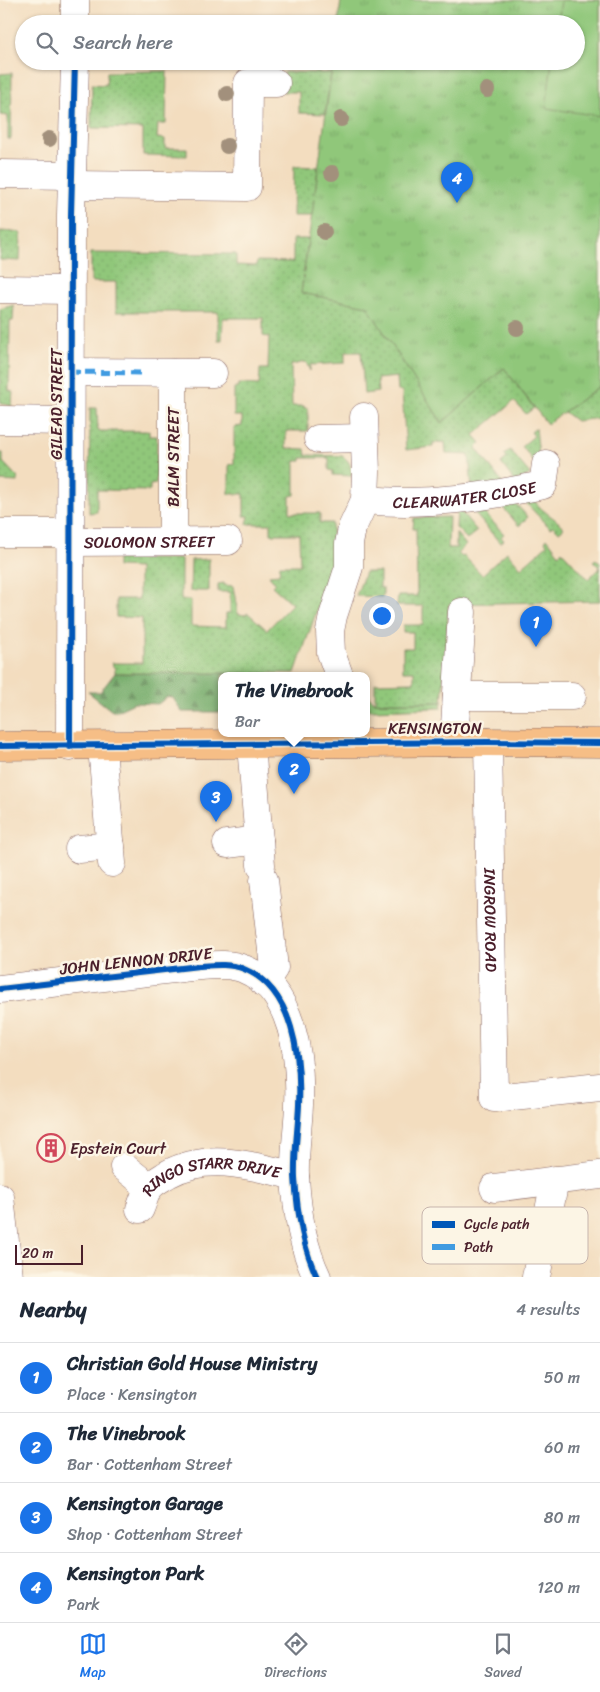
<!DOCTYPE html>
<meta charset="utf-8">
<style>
:root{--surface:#fff;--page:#f2f2f3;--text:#1f2937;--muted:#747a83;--line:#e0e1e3;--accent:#1a73e8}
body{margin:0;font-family:Sriracha,sans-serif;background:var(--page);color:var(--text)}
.scale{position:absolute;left:15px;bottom:12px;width:68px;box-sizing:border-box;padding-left:5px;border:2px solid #4a1f2b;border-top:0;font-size:14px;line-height:18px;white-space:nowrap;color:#4a1f2b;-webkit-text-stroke:4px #fcf5e5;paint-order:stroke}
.you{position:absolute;left:381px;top:615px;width:18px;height:18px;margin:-12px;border:4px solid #fff;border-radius:50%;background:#1a73e8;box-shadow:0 0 0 8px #1a73e833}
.badge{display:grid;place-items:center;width:32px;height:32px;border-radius:50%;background:var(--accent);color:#fff;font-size:16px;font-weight:700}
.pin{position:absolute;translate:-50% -41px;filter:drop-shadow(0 1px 2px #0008)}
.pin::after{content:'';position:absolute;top:26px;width:18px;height:15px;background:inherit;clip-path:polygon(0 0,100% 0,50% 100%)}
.popup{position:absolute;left:218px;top:672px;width:152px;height:65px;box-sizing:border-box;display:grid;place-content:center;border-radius:10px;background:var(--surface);filter:drop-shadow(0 1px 4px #0005);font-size:16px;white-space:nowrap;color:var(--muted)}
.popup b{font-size:19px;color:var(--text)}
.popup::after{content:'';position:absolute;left:50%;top:100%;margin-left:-10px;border:10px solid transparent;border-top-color:var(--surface)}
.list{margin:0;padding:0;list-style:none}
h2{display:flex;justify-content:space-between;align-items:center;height:65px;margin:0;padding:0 20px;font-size:21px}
h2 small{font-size:16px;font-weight:400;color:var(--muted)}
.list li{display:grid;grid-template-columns:32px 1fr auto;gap:15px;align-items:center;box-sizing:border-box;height:70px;padding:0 20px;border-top:1px solid var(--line)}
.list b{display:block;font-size:19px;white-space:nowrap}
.list p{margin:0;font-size:16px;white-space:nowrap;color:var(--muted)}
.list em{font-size:16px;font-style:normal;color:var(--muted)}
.icon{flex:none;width:28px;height:28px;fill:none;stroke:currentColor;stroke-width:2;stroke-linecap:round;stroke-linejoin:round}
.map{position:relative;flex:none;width:600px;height:1277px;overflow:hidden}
.search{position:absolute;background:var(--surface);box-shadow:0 1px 4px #0004;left:15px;right:15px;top:15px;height:55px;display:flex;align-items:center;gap:12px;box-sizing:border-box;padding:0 18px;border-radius:28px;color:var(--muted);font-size:19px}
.sheet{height:345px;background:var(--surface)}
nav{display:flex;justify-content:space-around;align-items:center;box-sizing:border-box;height:70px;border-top:1px solid var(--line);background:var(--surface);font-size:14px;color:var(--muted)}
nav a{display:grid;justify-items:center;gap:2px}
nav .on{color:var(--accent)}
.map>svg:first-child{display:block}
.grass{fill:url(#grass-tufts);stroke:#6d7352}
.forest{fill:url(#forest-firs);stroke:#5f664a}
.garden{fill:url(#garden-dots);stroke:#6d7352}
.pitch{fill:#90c77a;stroke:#6d7352}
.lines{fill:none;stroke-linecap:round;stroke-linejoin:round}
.minor-casing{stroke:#85625f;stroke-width:29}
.major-casing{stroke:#85625f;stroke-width:29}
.minor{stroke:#fff;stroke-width:28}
.major{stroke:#f6be86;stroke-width:28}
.quiet{stroke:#409be1;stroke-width:5;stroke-dasharray:10 5;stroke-linecap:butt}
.cycleway-casing{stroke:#fcf5e5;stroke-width:9}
.cycleway{stroke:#0057b8;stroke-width:6}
.tree{fill:#a2907b}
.labels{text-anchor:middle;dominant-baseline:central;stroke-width:5;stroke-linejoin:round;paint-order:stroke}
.street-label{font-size:16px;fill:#4a1f2b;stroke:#fcf5e5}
.poi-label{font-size:16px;fill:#4a1f2b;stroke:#fcf5e5;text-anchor:start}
.key{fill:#fcf5e5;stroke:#c7b5ad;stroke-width:1}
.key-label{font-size:14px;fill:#4a1f2b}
</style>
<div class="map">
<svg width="600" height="1277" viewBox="0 0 600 1277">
<defs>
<pattern id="grass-tufts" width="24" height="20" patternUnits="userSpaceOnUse" patternTransform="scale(1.25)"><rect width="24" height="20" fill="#90c77a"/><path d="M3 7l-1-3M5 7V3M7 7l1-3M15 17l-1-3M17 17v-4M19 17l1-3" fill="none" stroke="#7eaa6a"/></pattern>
<pattern id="forest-firs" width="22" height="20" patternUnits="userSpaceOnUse" patternTransform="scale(1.25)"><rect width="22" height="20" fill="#74ac6a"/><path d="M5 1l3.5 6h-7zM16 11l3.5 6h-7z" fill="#618b57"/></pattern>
<pattern id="garden-dots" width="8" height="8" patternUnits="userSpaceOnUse" patternTransform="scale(1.25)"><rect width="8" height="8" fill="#90c77a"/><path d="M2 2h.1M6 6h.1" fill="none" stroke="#7eaa6a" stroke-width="1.8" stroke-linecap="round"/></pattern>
</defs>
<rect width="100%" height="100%" fill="#fcf5e5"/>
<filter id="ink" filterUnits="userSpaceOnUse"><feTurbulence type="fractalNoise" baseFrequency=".02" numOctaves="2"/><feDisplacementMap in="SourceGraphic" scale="10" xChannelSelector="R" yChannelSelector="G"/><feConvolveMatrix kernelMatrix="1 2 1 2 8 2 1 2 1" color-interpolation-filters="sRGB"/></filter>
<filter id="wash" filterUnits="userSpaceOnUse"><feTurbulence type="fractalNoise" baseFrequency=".0096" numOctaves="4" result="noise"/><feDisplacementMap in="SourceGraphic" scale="20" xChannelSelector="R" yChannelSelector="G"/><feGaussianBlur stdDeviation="1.12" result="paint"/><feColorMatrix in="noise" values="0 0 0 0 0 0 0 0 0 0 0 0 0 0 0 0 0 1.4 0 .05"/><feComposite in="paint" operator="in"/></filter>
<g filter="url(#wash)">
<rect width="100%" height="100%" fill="#f3ddbf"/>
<!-- grass -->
<path class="grass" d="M341,0H600V386L547,424L504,368L442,423L367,306L301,293L333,61H576V24H338Z
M366,694L375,702H442L441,708L369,710Z"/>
<!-- forest -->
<path class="forest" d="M115,673H266L267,675H222L221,712H182L173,698L168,696L158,704L134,703L117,711H112L88,692H100Z"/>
<!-- garden -->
<path class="garden" d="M167,71L166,124H158L157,138L165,139V148H187V156L143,155V129L91,128L92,84L106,85L107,72Z
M284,72L331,73L325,114L299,113V92H283Z
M12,73L11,139H8V116L0,115V74Z
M294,166L318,167L312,216H293Z
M0,231L19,232L21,234L20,261L0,260Z
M293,239H308L301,293L367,306L442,423L504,368L534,408L526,414L514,401L474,435L481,443L476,448L504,485L472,491L469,455L446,454L445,442L433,443V447L406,450L402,391H398L397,377L377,379L378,392L364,394L361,352H345V363L310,365V371L306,362L291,365L292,406H304V408H308V431H286V448L305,449L306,455L342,456C350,461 352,467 351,476L333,475V471L329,470V458H301V461H295V495L290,496V513H320V523H332L333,564L295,673H115V669L111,663H142V618L116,617V599H139V568L117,567V559H181V600H191V626L226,627V613H230V592H218V584L224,583V585L233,586L238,614L245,615L248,613L267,630L292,604L272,586L275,583L269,575L279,574L280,565H300L299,534H271V524H247L249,516H244V494H229V465L234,464V427L242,426V416H234V388H238V384L259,385L260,369H268L269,337L263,336V318H223L222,340H218V312H116V282H91V253L236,254V265L256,266L257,261L293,262Z
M14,305L13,321H10V324L9,391L13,392L12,406L0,403V309Z
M600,386V418L576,421L564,412Z
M90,408H97L98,431H149V436H157L156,484L150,485V491L97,490V512L89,513Z
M536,428L539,456L535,464L522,446L534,436L531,432Z
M510,450L530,474L515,482L501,463L507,458L504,455Z
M0,453H3V462L18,478V482L0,481Z
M522,499L534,500C544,514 553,515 564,528L559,532L553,526L550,528Z
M513,501L528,517L519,526L500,504Z
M479,507L504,534L501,537L504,540L500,543L470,508Z
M459,509L477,531L467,539L456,528L457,510Z
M449,517L448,548H456V533L466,545L458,553L462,557L464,556L482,575L507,552L521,568L547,545L545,541L547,538L559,554L562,551L588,579L600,568L593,561L596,559L600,563V601L449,604L442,702H375V683L414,682V671H403V648H413V632H403V625H423V606H397L398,596H417L416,529H413L414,518Z
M209,559V591H190L191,560Z
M365,572H380V588H383V597L356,596Z"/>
<!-- pitch -->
<path class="pitch" d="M561,0H600V116L546,108L552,61H576V24H558Z"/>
</g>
<g filter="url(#ink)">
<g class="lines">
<defs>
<g id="minor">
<path d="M75,0V24"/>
<path d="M0,174L72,175"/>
<path d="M71,185L247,187L248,83H276"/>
<path d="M0,289L70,290"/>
<path d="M70,372L213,373"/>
<path d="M0,420L70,421"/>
<path d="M318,439L364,438"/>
<path id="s1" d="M365,500C426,506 483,497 543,485L546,464"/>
<path d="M0,533H69"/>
<path d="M173,541V373"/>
<path id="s2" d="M69,542L228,541"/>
<path d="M339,675L331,653L330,631L333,616L349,567V544L352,528L365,500L366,472L364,417"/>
<path d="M457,696H572"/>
<path d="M454,742L462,612"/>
<path id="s3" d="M488,742L494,1098L600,1087"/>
<path d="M251,745L261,865"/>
<path d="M70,747L71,215L75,61"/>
<path d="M102,747L112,863"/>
<path d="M227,844L259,840"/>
<path d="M79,849L111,846"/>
<path d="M264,880L274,968L264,983"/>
<path d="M0,989L199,966C213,965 230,963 244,969C294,989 301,1059 299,1105C298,1129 294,1153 295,1177C297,1212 302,1246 317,1277"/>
<path d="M124,1167L149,1187"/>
<path d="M494,1188L600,1175"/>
<path d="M0,1197L9,1277"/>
<path id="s4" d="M140,1209C143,1202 145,1193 149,1188C153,1182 162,1178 168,1174C208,1152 253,1166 295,1176"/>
<path d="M536,1277L555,1180"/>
</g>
<path id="major" d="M0,746L488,742L600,743"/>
</defs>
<!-- minor casing -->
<use href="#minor" class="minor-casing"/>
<!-- major casing -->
<use href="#major" class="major-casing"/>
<!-- minor -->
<use href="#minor" class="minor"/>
<!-- major -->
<use href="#major" class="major"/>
<!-- quiet -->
<path class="quiet" d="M70,372L143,373"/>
<defs>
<path id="cycleway" d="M0,746L488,742L600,743
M70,747L71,215L75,61
M0,989L199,966C213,965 230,963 244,969C294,989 301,1059 299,1105C298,1129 294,1153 295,1177C297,1212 302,1246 317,1277"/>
</defs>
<!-- cycleway casing -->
<use href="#cycleway" class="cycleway-casing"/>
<!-- cycleway -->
<use href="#cycleway" class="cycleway"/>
</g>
<!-- trees -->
<g class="tree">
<circle cx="487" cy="90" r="8"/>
<circle cx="227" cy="94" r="8"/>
<circle cx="341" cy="119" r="8"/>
<circle cx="49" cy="139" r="8"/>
<circle cx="227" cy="146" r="8"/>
<circle cx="332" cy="173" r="8"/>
<circle cx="324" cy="232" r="8"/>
<circle cx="517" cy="328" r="8"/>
</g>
</g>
<!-- icons -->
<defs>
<symbol id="building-ring" viewBox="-11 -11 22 22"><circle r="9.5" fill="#fcf5e5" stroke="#d1495b" stroke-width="1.5"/><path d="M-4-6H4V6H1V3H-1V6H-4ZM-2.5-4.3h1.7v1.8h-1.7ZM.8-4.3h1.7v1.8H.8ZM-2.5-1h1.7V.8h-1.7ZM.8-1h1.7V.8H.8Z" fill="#d1495b"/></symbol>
</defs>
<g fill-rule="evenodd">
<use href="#building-ring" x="35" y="1132" width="32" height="32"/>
</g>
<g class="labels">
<!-- street labels -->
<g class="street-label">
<text transform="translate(56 404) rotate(-90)">GILEAD STREET</text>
<text transform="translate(173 457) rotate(-90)">BALM STREET</text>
<text stroke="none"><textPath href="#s1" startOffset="100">CLEARWATER CLOSE</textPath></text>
<text stroke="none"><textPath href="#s2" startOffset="80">SOLOMON STREET</textPath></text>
<text x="435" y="728">KENSINGTON</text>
<text stroke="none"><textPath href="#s3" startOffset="178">INGROW ROAD</textPath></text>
<text transform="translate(136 961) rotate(-6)">JOHN LENNON DRIVE</text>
<text stroke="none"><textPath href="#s4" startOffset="89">RINGO STARR DRIVE</textPath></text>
</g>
<!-- poi labels -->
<g class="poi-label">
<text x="70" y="1148">Epstein Court</text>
</g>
</g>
<!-- legend -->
<rect x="422" y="1207" width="166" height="57" rx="8" class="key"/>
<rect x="432" y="1221" width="23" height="7" fill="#0057b8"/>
<rect x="432" y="1244" width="23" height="6" fill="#409be1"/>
<g class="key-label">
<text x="464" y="1229">Cycle path</text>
<text x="464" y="1252">Path</text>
</g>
</svg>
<div class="scale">20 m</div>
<div class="you"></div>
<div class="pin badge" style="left:536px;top:647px">1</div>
<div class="pin badge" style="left:294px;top:794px">2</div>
<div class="popup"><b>The Vinebrook</b>Bar</div>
<div class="pin badge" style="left:216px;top:822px">3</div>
<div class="pin badge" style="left:457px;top:203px">4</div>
<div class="search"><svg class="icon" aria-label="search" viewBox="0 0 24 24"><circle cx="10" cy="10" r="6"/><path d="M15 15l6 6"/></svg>Search here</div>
</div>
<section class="sheet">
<h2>Nearby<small>4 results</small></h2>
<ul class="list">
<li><span class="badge">1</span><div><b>Christian Gold House Ministry</b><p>Place · Kensington</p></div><em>50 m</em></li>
<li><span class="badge">2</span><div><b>The Vinebrook</b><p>Bar · Cottenham Street</p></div><em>60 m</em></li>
<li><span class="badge">3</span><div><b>Kensington Garage</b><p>Shop · Cottenham Street</p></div><em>80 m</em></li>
<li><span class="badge">4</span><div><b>Kensington Park</b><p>Park</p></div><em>120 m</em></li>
</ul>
</section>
<nav>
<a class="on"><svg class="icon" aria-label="map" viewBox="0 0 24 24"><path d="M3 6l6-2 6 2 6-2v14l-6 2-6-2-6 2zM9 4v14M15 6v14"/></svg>Map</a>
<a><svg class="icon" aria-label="directions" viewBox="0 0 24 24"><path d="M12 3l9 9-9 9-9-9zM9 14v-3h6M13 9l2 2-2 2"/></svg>Directions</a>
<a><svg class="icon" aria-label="saved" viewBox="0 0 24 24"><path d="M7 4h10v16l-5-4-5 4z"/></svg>Saved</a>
</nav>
